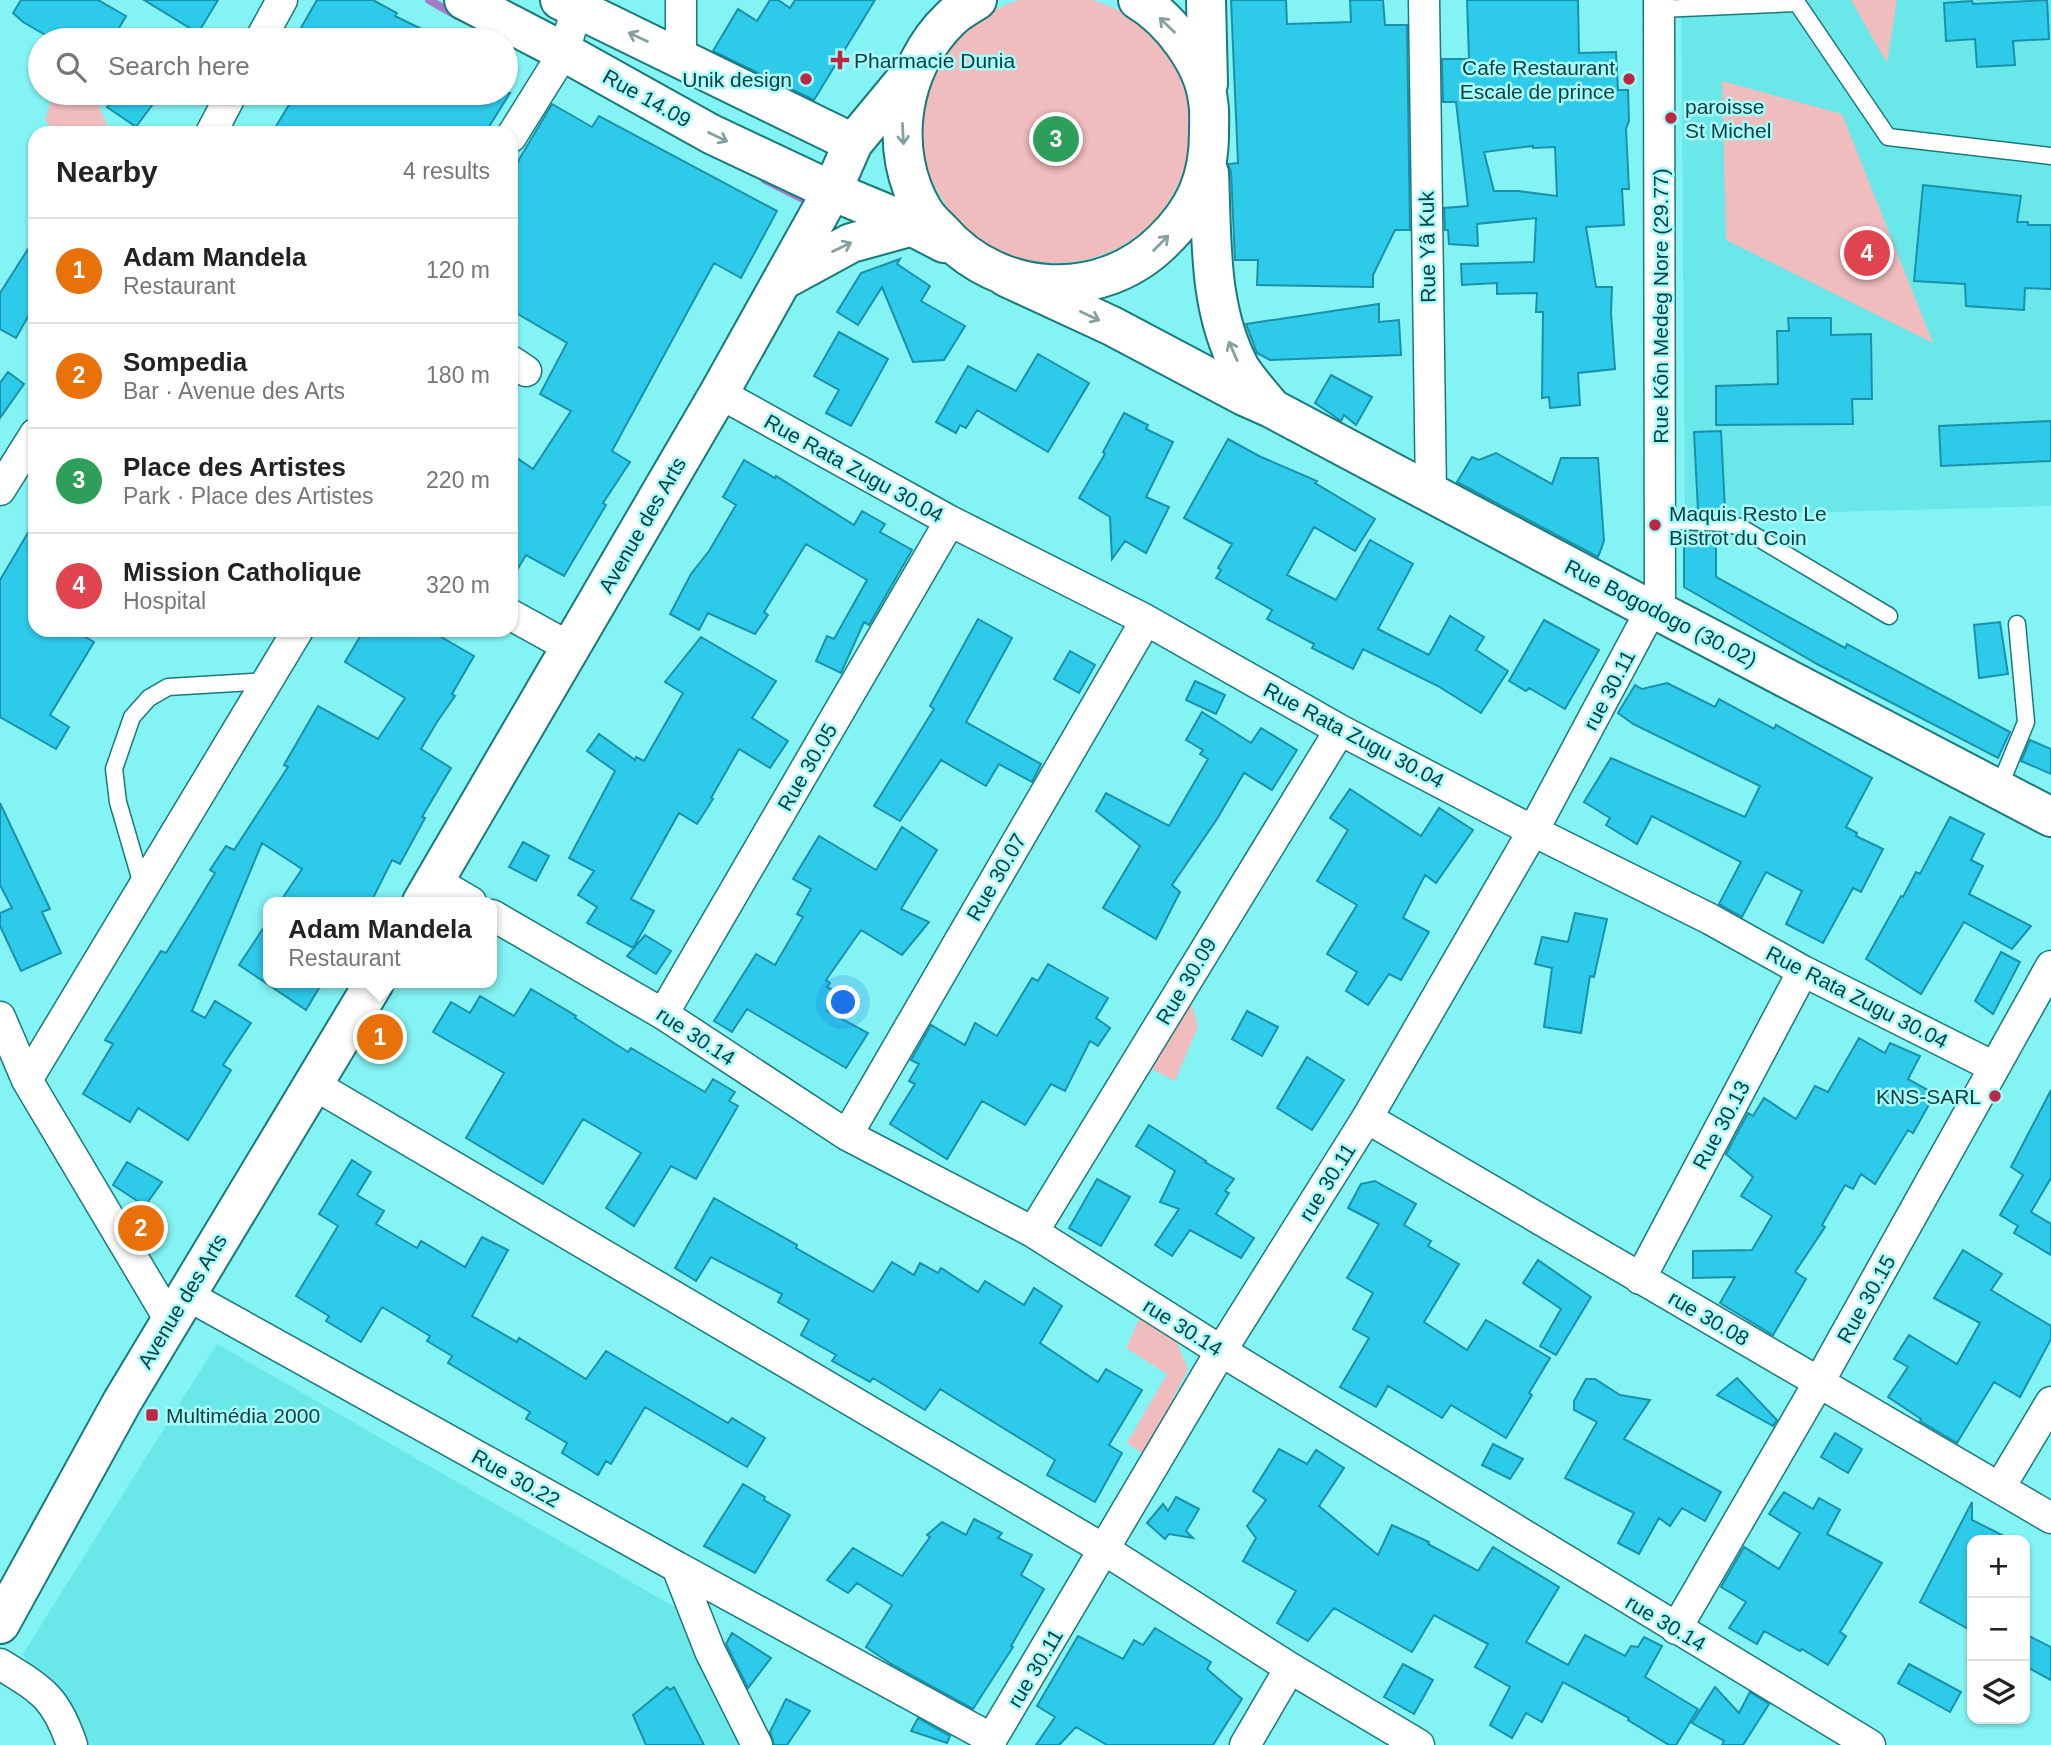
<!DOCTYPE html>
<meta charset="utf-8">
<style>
:root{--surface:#fff;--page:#f6f6f6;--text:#222;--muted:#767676;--line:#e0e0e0;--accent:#0f766e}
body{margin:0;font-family:Helvetica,sans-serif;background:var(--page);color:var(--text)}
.controls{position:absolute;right:21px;bottom:21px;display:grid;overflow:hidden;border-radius:14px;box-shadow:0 2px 5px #0004}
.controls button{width:63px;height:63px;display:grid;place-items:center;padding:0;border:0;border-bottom:2px solid var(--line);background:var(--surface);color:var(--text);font:35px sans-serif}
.you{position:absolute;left:844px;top:1003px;width:24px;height:24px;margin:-18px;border:5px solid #fff;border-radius:50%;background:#1a73e8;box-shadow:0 0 0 10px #1a73e833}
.badge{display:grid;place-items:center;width:46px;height:46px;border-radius:50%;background:var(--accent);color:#fff;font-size:23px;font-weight:700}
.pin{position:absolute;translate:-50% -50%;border:4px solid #fff;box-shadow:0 2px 7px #0006}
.popup{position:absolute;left:263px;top:897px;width:234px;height:91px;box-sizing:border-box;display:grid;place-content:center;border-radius:14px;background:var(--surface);filter:drop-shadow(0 2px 5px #0005);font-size:23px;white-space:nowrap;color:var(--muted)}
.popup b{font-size:26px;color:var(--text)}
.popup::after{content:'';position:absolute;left:50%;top:100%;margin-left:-14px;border:14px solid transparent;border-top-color:var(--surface)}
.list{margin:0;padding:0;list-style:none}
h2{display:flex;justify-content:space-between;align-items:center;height:91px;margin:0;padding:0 28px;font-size:30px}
h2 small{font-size:23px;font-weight:400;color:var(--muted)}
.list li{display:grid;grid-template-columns:46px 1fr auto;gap:21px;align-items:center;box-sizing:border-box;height:105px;padding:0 28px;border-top:2px solid var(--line)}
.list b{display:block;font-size:26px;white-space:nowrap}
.list p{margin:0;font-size:23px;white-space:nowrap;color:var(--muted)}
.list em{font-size:23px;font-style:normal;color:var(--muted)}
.icon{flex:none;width:38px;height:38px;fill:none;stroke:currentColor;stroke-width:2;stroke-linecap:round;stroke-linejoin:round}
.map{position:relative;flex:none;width:2051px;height:1745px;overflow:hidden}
.search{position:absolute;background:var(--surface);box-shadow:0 2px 5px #0004;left:28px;top:28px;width:490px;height:77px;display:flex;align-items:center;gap:18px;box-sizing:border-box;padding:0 24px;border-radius:38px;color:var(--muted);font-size:26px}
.panel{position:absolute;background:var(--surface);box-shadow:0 2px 5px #0004;left:28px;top:126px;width:490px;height:511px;border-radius:21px}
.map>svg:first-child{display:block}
.built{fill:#6ae8e9}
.green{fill:#f0bcbe}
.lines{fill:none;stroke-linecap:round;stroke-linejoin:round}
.stream{stroke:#a27cc5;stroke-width:8}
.building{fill:#2dcaea;stroke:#1a91aa;stroke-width:2;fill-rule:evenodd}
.lane-casing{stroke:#1c797a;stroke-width:19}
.street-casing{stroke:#1c797a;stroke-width:33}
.secondary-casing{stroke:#1c797a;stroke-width:42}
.lane{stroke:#fff;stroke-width:16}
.street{stroke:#fff;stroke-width:30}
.secondary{stroke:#fff;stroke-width:38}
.oneway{stroke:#86a0a0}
.poi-dot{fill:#ba2844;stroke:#a7fcfc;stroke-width:2.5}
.labels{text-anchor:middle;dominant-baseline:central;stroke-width:5;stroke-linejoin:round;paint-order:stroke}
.poi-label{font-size:21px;fill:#0e4041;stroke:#a7fcfc;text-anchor:start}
.street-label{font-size:21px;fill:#0e4041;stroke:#a7fcfc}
</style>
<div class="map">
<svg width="2051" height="1745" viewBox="0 0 2051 1745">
<rect width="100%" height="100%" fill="#83f3f4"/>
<!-- built -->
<path class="built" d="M1681,0H2051V506L1685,516Z
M217,1344L685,1613L743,1745H69L23,1654Z"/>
<!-- green -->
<path class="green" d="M922 129a134 134 0 1 1 268 0a134 134 0 1 1-268 0Z
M1851,0H1897L1887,63Z
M1722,81L1842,114L1933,343L1726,240Z
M53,93H94L110,133H58L45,121Z
M1191,1002L1198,1026L1175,1081L1150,1068Z
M1140,1318L1175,1338L1188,1369L1145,1455L1127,1443L1167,1374L1126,1348Z"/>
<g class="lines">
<!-- stream -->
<path class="stream" d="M429,0L457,16
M765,180L807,201"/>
</g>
<!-- building -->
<path class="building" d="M21,0H98L126,16L112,40H54L23,22L13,13Z
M144,0H218L198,33Z
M317,0H373L397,13L395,16L444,40H294Z
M770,0H778L790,8L795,0H875L814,100L713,51L738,9L757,21Z
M1231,0H1286L1287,24L1351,22L1350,0H1383L1385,25H1407L1410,230H1395L1373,275V287L1257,285L1258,260H1235L1231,172L1228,164L1238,163Z
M1467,0H1578L1579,53L1616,52L1618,90H1628L1629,121L1626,129L1629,189H1622L1624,225L1586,227L1596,287H1612L1611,313L1615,369L1578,373L1580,405L1550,408L1549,397L1542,398L1543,312H1536L1537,293L1497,294V283L1462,285L1461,264L1534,262L1536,218L1477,224L1478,246L1449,244L1448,230H1445L1444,208L1468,206L1456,102H1443L1442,59H1469ZM1533,146V148L1555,147L1557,196L1518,191H1494L1484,152Z
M2047,0L2049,39L2013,41L2015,65L1977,67L1975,39L1946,41L1944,3L1972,1L1973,4Z
M118,93H137L153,104L136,127L107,107Z
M296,93H510L485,133H272Z
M552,104L592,127L599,116L777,211L741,278L714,263L612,451L630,462L603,503L606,505L564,576L526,555L511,580V454L533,469L571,411L540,394L567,343L511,310V173Z
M1923,185L2021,196L2017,222H2028V225H2051V289L2025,288L2024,310L1966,306L1965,284L1914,281Z
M35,238V304L16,338L0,329V293Z
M900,259L897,264L930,286L921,301L965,326L944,360L913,362L882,287L858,325L837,312L861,273Z
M1379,304V322L1399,320L1401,355L1270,360L1257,353L1246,324Z
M1788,318H1831V335L1871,334L1872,399H1852L1853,424L1716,425V386L1778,384L1777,331H1789Z
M839,332L888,359L851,426L826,413L839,390L814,376Z
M1038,354L1089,383L1048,452L977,410L966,428L960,425L956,433L936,422L968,366L1016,391Z
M8,372L24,384L0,418V383Z
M1331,375L1372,397L1356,425L1344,415L1341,421L1315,403Z
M1124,413L1148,425L1146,429L1173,442L1146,497L1169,507L1146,553L1125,541L1112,559L1110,517L1079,498L1105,454L1103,452Z
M2051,421V461L1941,466L1939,426Z
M1721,431L1725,510L1698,511L1694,432Z
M1228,439L1259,456L1317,481L1315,483L1375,519L1355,551L1314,527L1287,575L1336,600L1370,540L1413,564L1378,629L1429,655L1450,616L1484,637L1476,650L1508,671L1481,713L1438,686L1363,649L1353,669L1312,648L1314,644L1267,619L1272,610L1216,578L1221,570L1218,568L1232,544L1184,518Z
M1496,453L1552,484L1561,458H1598L1604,541L1598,557L1457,482L1472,457L1479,460Z
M744,460L775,478L776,476L854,525L862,511L885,524L880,532L912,550L869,625L864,622L841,673L816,661L827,636L834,639L867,580L806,544L764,612L768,615L755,634L708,613L699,630L670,614L691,574L709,551L736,505L723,497Z
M35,521V630H73L94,642L50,715L69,727L56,749L0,717V580Z
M1695,532L1716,533V577L1845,648L1847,644L2010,732L1998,758L1817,664L1684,587V533Z
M978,619L1012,638L966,722L1041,764L1032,782L999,764L986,786L941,760L900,821L874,806L934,709L930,706Z
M1544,620L1599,650L1565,709L1529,688L1526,691L1509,681Z
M2000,622L2008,674L1979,678L1974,625Z
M364,630H429L474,656L452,694L455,696L437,722L421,749L451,768L422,817L425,818L400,864L392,860L371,902H280L302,869L262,843L192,1011L205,1018L215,1001L251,1023L223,1065L231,1070L188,1140L138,1108L130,1122L83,1094L113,1044L105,1040L161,951L166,953L192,911L215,873L210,870L226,846L234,850L288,767L284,765L318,706L378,739L405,698L345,662Z
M701,637L776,681L752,718L788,741L770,768L739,749L711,798L713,799L697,824L679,813L631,899L654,911L633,948L587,923L597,907L578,895L594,871L569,858L615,771L587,751L599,734L635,760L636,757L644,761L683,693L665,682Z
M1070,651L1095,665L1079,693L1054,679Z
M1195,681L1225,695L1216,714L1186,700Z
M1667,683L1715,707L1719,699L1774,729L1776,725L1872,778L1846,827L1857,833L1856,836L1883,849L1861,892L1853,888L1823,943L1786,924L1802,891L1766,872L1742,917L1719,904L1741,862L1652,816L1637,844L1606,825L1610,818L1584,802L1611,758L1745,817L1760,786L1633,724L1618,713L1635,685L1642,689Z
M1202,712L1251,743L1261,728L1297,750L1272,790L1244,773L1217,819L1172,885L1180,892L1156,939L1103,908L1140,846L1096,811L1106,793L1169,826L1208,759L1200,754L1203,750L1186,740Z
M2030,740L2051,749V774L2021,761Z
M1350,789L1421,836L1439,808L1473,830L1436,883L1425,875L1403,918L1429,932L1401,980L1389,974L1368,1005L1346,991L1357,972L1327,954L1357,905L1317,881L1348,830L1330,818Z
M0,803L50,909L42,912L61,953L21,971L0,926V913L12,908L0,885Z
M1950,817L1984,834L1971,860L1983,866L1969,894L2031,926L2012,949L1964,922L1921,994L1866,959L1901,896L1903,897L1916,872L1920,874Z
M902,827L937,850L901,909L929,922L902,955L861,930L826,980L830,983L827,987L842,995L827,1011L868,1033L846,1068L747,1009L732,1032L714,1021L756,954L775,965L803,917L797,914L811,889L793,879L819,836L876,870Z
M523,842L549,856L536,881L509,867Z
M1575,913L1607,919L1594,977L1590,976L1581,1033L1544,1027L1552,968L1535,964L1542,937L1568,942Z
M268,921V983H322L306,1010L239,965Z
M645,935L671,951L656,974L627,956Z
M2001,952L2020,962L1993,1014L1975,1001Z
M1048,964L1108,998L1096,1018L1110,1028L1098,1046L1090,1041L1065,1091L1051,1084L1025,1125L982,1101L947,1159L890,1124L915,1084L909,1081L919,1064L911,1060L931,1025L965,1045L975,1023L997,1036L1032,978L1038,981Z
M531,989L576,1016L575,1018L628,1052L631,1048L705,1092L713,1079L735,1092L729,1101L738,1106L696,1179L671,1166L634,1226L606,1208L641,1153L583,1119L543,1184L466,1138L504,1073L433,1032L451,1002L470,1013L480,996L514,1016Z
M1247,1011L1278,1027L1262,1056L1232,1039Z
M1859,1038L1885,1053L1890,1043L1920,1056L1908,1079L1935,1094L1913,1133L1908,1130L1875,1184L1861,1174L1853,1189L1845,1185L1822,1225L1825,1227L1795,1272L1806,1279L1773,1335L1720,1303L1735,1277L1693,1278V1251L1752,1250L1772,1216L1741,1196L1753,1177L1726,1154L1748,1113L1753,1116L1764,1098L1796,1119L1815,1086L1828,1092Z
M1307,1057L1344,1080L1312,1130L1277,1108Z
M2051,1090V1178L2031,1212L2051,1224V1255L2014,1233L2018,1226L2000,1215L2023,1175L2011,1167Z
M1149,1125L1206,1161L1205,1162L1234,1179L1225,1191L1229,1193L1216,1214L1254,1238L1241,1258L1190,1230L1172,1256L1155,1245L1179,1209L1160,1202L1175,1171L1136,1146Z
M352,1160L371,1172L357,1195L384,1211L376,1224L417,1248L421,1241L465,1267L482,1237L508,1250L472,1316L517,1342L519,1338L586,1379L606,1351L728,1423L732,1418L765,1438L747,1467L645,1407L611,1464L606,1461L598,1475L562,1453L567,1443L526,1419L530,1412L448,1363L452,1356L427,1341L430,1336L382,1307L361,1342L326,1321L329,1316L296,1296L338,1226L319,1214Z
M127,1162L162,1182L145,1206L113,1185Z
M1097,1179L1130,1197L1101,1246L1069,1228Z
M1375,1181L1416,1204L1404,1225L1431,1241L1428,1246L1459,1264L1424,1322L1467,1350L1486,1320L1550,1358L1529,1393L1532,1395L1506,1438L1451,1405L1442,1418L1388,1386L1376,1407L1340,1387L1369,1338L1353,1329L1373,1293L1347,1278L1379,1224L1348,1208L1361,1184Z
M714,1198L797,1245L796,1248L873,1292L892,1262L914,1275L920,1263L938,1273L941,1268L978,1292L985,1281L1024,1305L1034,1288L1062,1306L1040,1343L1098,1382L1106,1369L1142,1390L1109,1445L1122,1453L1095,1502L1047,1475L1055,1460L940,1389L925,1410L873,1378L870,1382L832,1361L836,1355L801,1335L809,1320L778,1302L782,1294L711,1257L696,1281L675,1268Z
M1963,1250L2002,1274L1991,1290L2051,1326V1339L2020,1397L1994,1382L1957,1443L1920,1421L1921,1419L1888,1397L1908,1367L1894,1359L1909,1335L1957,1364L1980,1323L1934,1298Z
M1538,1260L1591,1297L1556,1355L1540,1346L1561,1309L1523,1283Z
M1737,1378L1777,1420L1773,1426L1717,1395Z
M1586,1379H1595L1620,1395L1650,1400L1624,1439L1721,1492L1705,1521L1682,1508L1670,1526L1659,1518L1639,1554L1618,1543L1634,1513L1565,1478L1597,1422L1574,1410V1401Z
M1835,1433L1862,1449L1848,1473L1821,1457Z
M1493,1444L1523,1459L1510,1479L1482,1465Z
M1279,1449L1307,1464L1316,1450L1344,1468L1319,1506L1378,1555L1392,1525L1429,1542L1428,1544L1478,1571L1493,1547L1559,1587L1526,1642L1568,1665L1585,1635L1625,1656L1631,1646L1638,1647L1644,1637L1662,1646L1645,1677L1698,1709L1676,1745H1669L1628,1720L1629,1718L1563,1682L1542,1722L1526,1713L1512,1738L1490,1725L1510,1687L1475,1667L1488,1644L1434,1615L1412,1652L1334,1608L1308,1641L1277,1623L1296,1591L1243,1561L1256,1538L1247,1526L1266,1500L1253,1491Z
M743,1484L765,1497L764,1500L790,1515L755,1573L704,1546Z
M1784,1492L1813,1509L1819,1498L1840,1510L1827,1534L1882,1563L1840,1632L1846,1636L1828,1665L1802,1649L1800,1651L1764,1631L1757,1644L1729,1628L1746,1602L1721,1587L1744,1547L1779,1569L1800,1533L1769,1514Z
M1176,1497L1199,1509L1186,1531L1193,1538L1169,1534L1165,1539L1147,1523L1163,1504L1168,1511Z
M1972,1502V1520L2012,1540H1972V1631L1920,1602Z
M974,1519L1002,1533L998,1538L1032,1555L1021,1575L1044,1589L1011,1646L1013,1647L973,1709L891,1664L866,1647L892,1605L857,1583L848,1593L827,1580L853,1548L902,1576L930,1537L927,1535L942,1522L966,1535Z
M1155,1628L1211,1662L1207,1669L1242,1699L1213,1745H1107L1076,1727L1059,1745H1036L1055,1717L1037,1706L1078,1636L1123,1659L1134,1640L1143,1645Z
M732,1633L771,1658L748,1688L726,1644Z
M2025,1634L2051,1647V1680L2025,1666Z
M1403,1664L1433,1680L1414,1714L1384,1697Z
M1909,1664L1961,1692L1950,1712L1898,1683Z
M667,1687L670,1690L674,1687L704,1745H646L633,1715Z
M1715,1687L1739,1713L1750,1692L1769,1704L1743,1745H1722L1724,1741L1692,1723Z
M786,1699L810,1711L787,1745H774L770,1732Z
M918,1718L950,1736L947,1743L911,1731Z"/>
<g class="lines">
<defs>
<path id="lane" d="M1660,9L1797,3L1888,137L2051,156
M1660,520L1725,523L1740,527L1889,616
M1998,790L2026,722L2017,624
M143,888L118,802L114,769L132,717L149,698L168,687L268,681"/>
<path id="street" d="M1424,0L1431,495
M1659,0L1660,612
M260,40L282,0
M681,58V0
M211,133L232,93
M511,137L564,52L577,8
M511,361L526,371
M719,393L950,521L1146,620L1340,730L1533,831L1710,919L1803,971L1994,1067
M0,490L35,434
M511,615L571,648
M435,881L471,902
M492,915L663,1014L847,1135L1033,1232L1221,1351L1870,1745
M663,1014L950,521
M0,1017L27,1080L171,1322
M27,1080L298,630
M313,1084L1105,1550L1290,1668L1419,1745
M1367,1118L2051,1518
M847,1135L1146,620
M1033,1232L1340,730
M1640,1279L1803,971
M185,1294L677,1567L710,1651L757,1745
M2000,1487L2051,1402
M677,1567L992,1739
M1676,1629L1819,1382L2051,966
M0,1664C42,1690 56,1697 72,1745
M988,1745L1221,1351L1367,1118L1533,831L1651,610
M1245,1745L1290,1668"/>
<path id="secondary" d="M464,0L564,52L711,134L832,191L892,216L944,243
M560,0L853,143
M977,0C968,6 958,11 951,18C899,67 887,152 924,212C929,220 936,226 942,232C999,297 1101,303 1163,241C1195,210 1209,178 1209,133C1209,123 1210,111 1208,101C1204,63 1170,19 1138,0
M1206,0L1208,84
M1209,173C1212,240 1208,307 1240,368C1248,381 1260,394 1270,406
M1006,277L1112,326L1244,396L1271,408C1397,476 1525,542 1651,610L1660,612L2051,817
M783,280L851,243L913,226
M422,902L719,393L832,191L853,143L915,68
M0,1624L122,1402L374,983"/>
</defs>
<!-- lane casing -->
<use href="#lane" class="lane-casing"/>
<!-- street casing -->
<use href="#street" class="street-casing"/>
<!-- secondary casing -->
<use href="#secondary" class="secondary-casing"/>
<!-- lane -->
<use href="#lane" class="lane"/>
<!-- street -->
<use href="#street" class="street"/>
<!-- secondary -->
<use href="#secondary" class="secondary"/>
</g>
<!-- one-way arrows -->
<defs><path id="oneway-shaft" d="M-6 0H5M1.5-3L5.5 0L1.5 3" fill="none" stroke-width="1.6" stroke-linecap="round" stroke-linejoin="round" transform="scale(1.75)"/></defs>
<g class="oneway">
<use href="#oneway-shaft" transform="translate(1167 25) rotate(-136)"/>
<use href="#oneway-shaft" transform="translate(638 37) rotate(-155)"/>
<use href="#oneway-shaft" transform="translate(903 134) rotate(87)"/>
<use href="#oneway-shaft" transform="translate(718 137) rotate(26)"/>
<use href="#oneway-shaft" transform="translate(1161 243) rotate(-45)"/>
<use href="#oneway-shaft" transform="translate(842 247) rotate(-25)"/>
<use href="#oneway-shaft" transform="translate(1090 316) rotate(25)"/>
<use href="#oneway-shaft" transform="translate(1233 351) rotate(-114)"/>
</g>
<!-- markers -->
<g class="poi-dot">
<path d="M836.5 49.5h7v7h7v7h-7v7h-7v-7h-7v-7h7z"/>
<circle cx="806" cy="79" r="7"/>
<circle cx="1629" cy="79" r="7"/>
<circle cx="1671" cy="118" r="7"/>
<circle cx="1655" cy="525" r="7"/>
<circle cx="1995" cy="1096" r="7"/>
<rect x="145" y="1408" width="14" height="14" rx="3.5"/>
</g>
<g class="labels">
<!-- poi labels -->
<g class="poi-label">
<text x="854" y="60">Pharmacie Dunia</text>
<text x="1615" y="67" text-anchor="end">Cafe Restaurant<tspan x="1615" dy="24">Escale de prince</tspan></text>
<text x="792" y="79" text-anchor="end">Unik design</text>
<text x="1685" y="106">paroisse<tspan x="1685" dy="24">St Michel</tspan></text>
<text x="1669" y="513">Maquis Resto Le<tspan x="1669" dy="24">Bistrot du Coin</tspan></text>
<text x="1981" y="1096" text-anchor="end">KNS-SARL</text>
<text x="166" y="1415">Multimédia 2000</text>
</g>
<!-- street labels -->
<g class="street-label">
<text transform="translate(647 98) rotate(29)">Rue 14.09</text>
<text transform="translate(1427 247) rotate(-91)">Rue Yâ Kuk</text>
<text transform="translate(1660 306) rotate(-90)">Rue Kôn Medeg Nore (29.77)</text>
<text transform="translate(854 468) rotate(29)">Rue Rata Zugu 30.04</text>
<text transform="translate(642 525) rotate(-60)">Avenue des Arts</text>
<text transform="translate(1661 613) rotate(27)">Rue Bogodogo (30.02)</text>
<text transform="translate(1609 690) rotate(-62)">rue 30.11</text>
<text transform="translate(1354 735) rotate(28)">Rue Rata Zugu 30.04</text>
<text transform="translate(807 767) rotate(-60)">Rue 30.05</text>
<text transform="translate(996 877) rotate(-60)">Rue 30.07</text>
<text transform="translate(1186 981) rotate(-59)">Rue 30.09</text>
<text transform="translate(1857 997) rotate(27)">Rue Rata Zugu 30.04</text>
<text transform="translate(696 1036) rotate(33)">rue 30.14</text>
<text transform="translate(1721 1125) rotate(-62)">Rue 30.13</text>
<text transform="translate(1327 1182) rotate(-58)">rue 30.11</text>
<text transform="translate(1866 1299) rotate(-61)">Rue 30.15</text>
<text transform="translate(182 1301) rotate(-59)">Avenue des Arts</text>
<text transform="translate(1709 1318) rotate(30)">rue 30.08</text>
<text transform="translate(1183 1327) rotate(32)">rue 30.14</text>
<text transform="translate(516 1478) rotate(29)">Rue 30.22</text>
<text transform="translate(1666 1623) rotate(31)">rue 30.14</text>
<text transform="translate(1035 1668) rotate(-59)">rue 30.11</text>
</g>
</g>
</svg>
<div class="controls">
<button>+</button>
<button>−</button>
<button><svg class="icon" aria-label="layers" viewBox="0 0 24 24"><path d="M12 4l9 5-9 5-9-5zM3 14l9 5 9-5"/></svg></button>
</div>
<div class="you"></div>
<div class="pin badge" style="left:380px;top:1037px;background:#e8710a">1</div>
<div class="popup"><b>Adam Mandela</b>Restaurant</div>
<div class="pin badge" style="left:141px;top:1228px;background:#e8710a">2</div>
<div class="pin badge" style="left:1056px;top:139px;background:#2e9e5b">3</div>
<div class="pin badge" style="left:1867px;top:253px;background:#e0444e">4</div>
<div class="search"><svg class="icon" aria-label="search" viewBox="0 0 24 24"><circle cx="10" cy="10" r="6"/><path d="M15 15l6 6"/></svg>Search here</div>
<section class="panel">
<h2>Nearby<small>4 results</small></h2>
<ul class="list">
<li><span class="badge" style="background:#e8710a">1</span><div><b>Adam Mandela</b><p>Restaurant</p></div><em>120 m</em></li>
<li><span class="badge" style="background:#e8710a">2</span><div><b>Sompedia</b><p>Bar · Avenue des Arts</p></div><em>180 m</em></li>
<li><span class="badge" style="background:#2e9e5b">3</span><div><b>Place des Artistes</b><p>Park · Place des Artistes</p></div><em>220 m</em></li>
<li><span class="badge" style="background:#e0444e">4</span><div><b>Mission Catholique</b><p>Hospital</p></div><em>320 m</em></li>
</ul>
</section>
</div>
